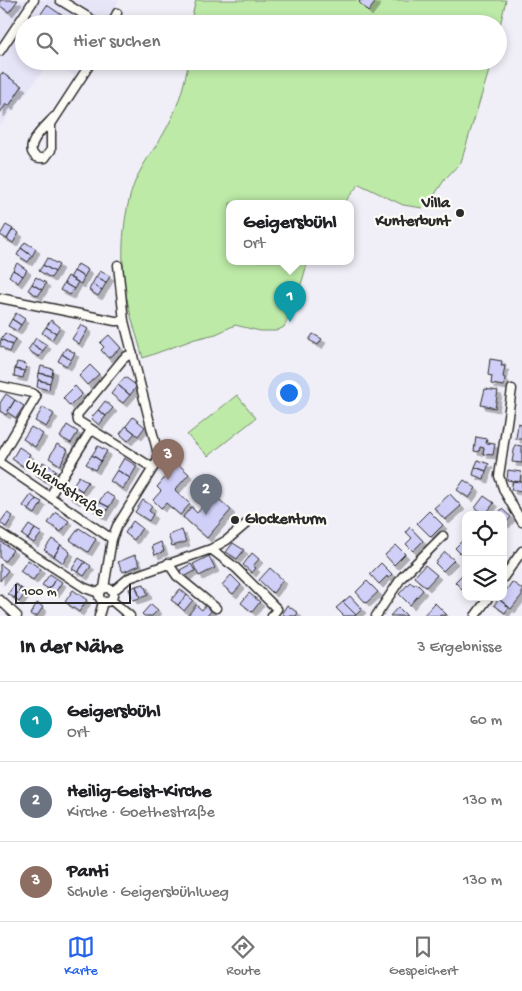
<!DOCTYPE html>
<html lang="de">
<meta charset="utf-8">
<style>
:root{--surface:#fff;--page:#f2f2f2;--text:#202124;--muted:#757577;--line:#e0e0e0;--accent:#2563eb}
body{margin:0;font-family:"Gochi Hand",sans-serif;background:var(--page);color:var(--text)}
.controls{position:absolute;right:15px;bottom:15px;display:grid;overflow:hidden;border-radius:10px;box-shadow:0 2px 8px #0003}
.controls button{width:45px;height:45px;display:grid;place-items:center;padding:0;border:0;border-bottom:1px solid var(--line);background:var(--surface);color:var(--text);font:25px sans-serif}
.scale{position:absolute;left:15px;bottom:12px;width:116px;box-sizing:border-box;padding-left:5px;border:2px solid #2b2b2b;border-top:0;font-size:14px;line-height:18px;white-space:nowrap;color:#2b2b2b;-webkit-text-stroke:4px #fdfcf7;paint-order:stroke}
.you{position:absolute;left:288px;top:392px;width:18px;height:18px;margin:-12px;border:4px solid #fff;border-radius:50%;background:#1a73e8;box-shadow:0 0 0 8px #1a73e833}
.badge{display:grid;place-items:center;width:32px;height:32px;border-radius:50%;background:var(--accent);color:#fff;font-size:16px;font-weight:700}
.pin{position:absolute;translate:-50% -41px;filter:drop-shadow(0 1px 2px #0008)}
.pin::after{content:'';position:absolute;top:26px;width:18px;height:15px;background:inherit;clip-path:polygon(0 0,100% 0,50% 100%)}
.popup{position:absolute;left:226px;top:200px;width:128px;height:65px;box-sizing:border-box;display:grid;place-content:center;border-radius:10px;background:var(--surface);filter:drop-shadow(0 1px 4px #0005);font-size:16px;white-space:nowrap;color:var(--muted)}
.popup b{font-size:19px;color:var(--text)}
.popup::after{content:'';position:absolute;left:50%;top:100%;margin-left:-10px;border:10px solid transparent;border-top-color:var(--surface)}
.list{margin:0;padding:0;list-style:none}
h2{display:flex;justify-content:space-between;align-items:center;height:65px;margin:0;padding:0 20px;font-size:21px}
h2 small{font-size:16px;font-weight:400;color:var(--muted)}
.list li{display:grid;grid-template-columns:32px 1fr auto;gap:15px;align-items:center;box-sizing:border-box;height:80px;padding:0 20px;border-top:1px solid var(--line)}
.list b{display:block;font-size:19px;white-space:nowrap}
.list p{margin:0;font-size:16px;white-space:nowrap;color:var(--muted)}
.list em{font-size:16px;font-style:normal;color:var(--muted)}
.icon{flex:none;width:28px;height:28px;fill:none;stroke:currentColor;stroke-width:2;stroke-linecap:round;stroke-linejoin:round}
.map{position:relative;flex:none;width:522px;height:616px;overflow:hidden}
.search{position:absolute;background:var(--surface);box-shadow:0 2px 8px #0003;left:15px;right:15px;top:15px;height:55px;display:flex;align-items:center;gap:12px;box-sizing:border-box;padding:0 18px;border-radius:28px;color:var(--muted);font-size:19px}
.sheet{height:305px;background:var(--surface)}
nav{display:flex;justify-content:space-around;align-items:center;box-sizing:border-box;height:70px;border-top:1px solid var(--line);background:var(--surface);font-size:14px;color:var(--muted)}
nav a{display:grid;justify-items:center;gap:2px}
nav .on{color:var(--accent)}
.map>svg:first-child{display:block}
.built{fill:#e6e5f7}
.green{fill:#bdeaa7;stroke:#748a69}
.building{fill:#d0cff8;stroke:#2b2b2b;filter:url(#shadow)}
.lines{fill:none;stroke-linecap:round;stroke-linejoin:round}
.minor-casing{stroke:#2b2b2b;stroke-width:11}
.minor{stroke:#fdfcf7;stroke-width:8}
.poi-dot{fill:#2b2b2b;stroke:#fdfcf7;stroke-width:2}
.labels{text-anchor:middle;dominant-baseline:central;stroke-width:4.5;stroke-linejoin:round;paint-order:stroke}
.poi-label{font-size:16px;font-weight:bold;fill:#2b2b2b;stroke:#fdfcf7;text-anchor:end}
.street-label{font-size:16px;fill:#2b2b2b;stroke:#fdfcf7}
</style>
<div class="map">
<svg width="522" height="616" viewBox="0 0 522 616">
<defs>
<filter id="shadow"><feDropShadow dx="4" dy="4" stdDeviation="0" flood-color="#0004"/></filter>
</defs>
<rect width="100%" height="100%" fill="#f0eef7"/>
<filter id="ink" filterUnits="userSpaceOnUse"><feTurbulence type="fractalNoise" baseFrequency=".02" numOctaves="2"/><feDisplacementMap in="SourceGraphic" scale="10" xChannelSelector="R" yChannelSelector="G"/><feConvolveMatrix kernelMatrix="1 2 1 2 8 2 1 2 1" color-interpolation-filters="sRGB"/></filter>
<g filter="url(#ink)">
<!-- built -->
<path class="built" d="M0,0H119L105,24H24V61H83L75,76L50,62L0,126Z"/>
<!-- green -->
<path class="green" d="M196,0H506L498,34V24H190Z
M189,61H492L461,162L445,179L431,200L423,208L403,205L359,184L344,203H230V261H308L297,298L284,327L276,331H260L235,325L216,334L195,339L143,358C137,335 128,311 125,287C120,254 123,205 138,175C145,160 156,147 164,133C177,111 184,86 189,61Z
M237,395L256,418L208,456L187,435Z"/>
<!-- building -->
<path class="building" d="M0,0H18L9,12L0,6Z
M361,0H377L368,12L359,2Z
M47,5L66,18L62,24H34Z
M2,73L22,86L9,106L6,104L0,113V75Z
M6,225L13,229L7,239L0,235Z
M13,229L19,233L13,243L7,239Z
M25,242L36,249L32,256L21,248Z
M21,248L32,256L28,262L17,255Z
M47,258L59,265L55,272L43,265Z
M17,263L27,270L23,276L13,270Z
M78,264L88,270L84,277L74,271Z
M43,265L55,272L51,278L39,271Z
M13,270L23,276L18,283L9,276Z
M74,271L84,277L81,284L70,278Z
M100,271L110,276L106,283L96,277Z
M68,276L78,282L74,289L64,283Z
M36,277L46,283L42,290L32,284Z
M96,277L106,283L102,290L92,284Z
M64,283L74,289L70,295L60,290Z
M32,284L42,290L38,296L28,290Z
M92,284L102,290L98,296L89,290Z
M16,313L25,319L21,325L12,319Z
M12,319L21,325L17,331L8,326Z
M51,320L60,327L56,333L46,327Z
M81,325L88,329L79,344L72,339Z
M46,327L56,333L52,340L42,333Z
M5,333L16,339L12,345L1,339Z
M313,334L322,339L318,345L309,340Z
M109,335L121,348L108,358L101,350L104,347L100,343Z
M36,338L47,345L43,351L32,344Z
M1,339L12,345L9,352L0,346Z
M32,344L43,351L39,357L28,350Z
M66,348L75,353L71,360L62,354Z
M62,354L71,360L67,366L58,361Z
M490,359L502,361L501,366H505L503,377L505,378L504,386L491,384L492,376L488,375Z
M17,362L26,364L25,371L15,369Z
M90,365L99,374L87,385L79,376Z
M41,366L53,369L52,376L39,373Z
M15,369L25,371L23,378L14,376Z
M39,373L52,376L50,383L38,380Z
M125,377L137,386L130,395L118,385Z
M38,380L50,383L49,390L37,387Z
M118,385L130,395L123,403L111,394Z
M75,386L82,394L70,406L63,398Z
M485,389L498,391L495,408L481,405Z
M6,394L15,400L6,415L0,411V403Z
M15,400L24,406L16,418L7,412Z
M105,401L113,408L106,416L98,410Z
M43,407L54,414L46,427L35,421Z
M98,410L106,416L99,425L91,418Z
M133,417L145,427L138,436L126,426Z
M518,423L522,424V439H516Z
M67,425L78,432L71,443L60,437Z
M126,426L135,433L128,441L120,434Z
M31,427L43,434L35,447L23,439Z
M476,437L487,439L486,443L495,444L493,455L483,454L484,448L480,447L479,452L474,451Z
M57,444L68,450L60,465L49,458Z
M515,445L522,446V463L512,462Z
M98,446L107,451L101,461L92,455Z
M19,447L30,454L23,466L12,459Z
M92,455L101,461L95,470L86,464Z
M124,458L137,466L130,478L117,470Z
M478,460L489,464L486,471L475,467Z
M43,462L56,470L49,483L36,475Z
M177,463L189,474L175,490L190,504L180,515L166,503L161,508L153,500L161,491L157,487Z
M475,467L486,471L484,479L473,475Z
M117,470L130,478L123,489L110,481Z
M508,470L521,472L520,482L507,480Z
M79,476L88,482L82,491L73,485Z
M464,480L476,488L469,498L457,490Z
M513,481L522,482V492L511,490Z
M73,485L82,491L76,501L67,495Z
M105,492L115,498L109,507L99,502Z
M213,494L231,510L207,538L183,517L191,507L197,513Z
M450,494L461,506L445,520L434,508Z
M31,495L36,499L29,510L23,506Z
M484,496L494,503L485,515L475,508Z
M36,499L42,502L35,514L29,510Z
M143,500L152,506L149,511L153,514L149,521L135,512Z
M99,502L109,507L103,517L94,511Z
M502,509L511,517L505,524L503,522V515H496Z
M429,511L443,525L431,537L417,523Z
M56,512L69,521L61,532L48,523Z
M7,513L13,516L6,527L0,523Z
M133,521L142,528L134,540L125,533Z
M29,525L35,529L28,539L22,535Z
M410,527L423,541L413,551L406,544L412,538L406,532Z
M79,528L96,539L88,552L70,540Z
M35,529L42,533L34,543L28,539Z
M182,530L186,542L172,546L168,535Z
M466,537V555L464,557L455,548Z
M52,539L61,545L54,556L44,550Z
M0,541L13,550L5,561L0,558Z
M161,542L164,551L155,555L152,546Z
M233,543L244,550L237,559L226,552Z
M61,545L70,552L63,563L54,556Z
M396,545L405,554L394,565L385,555Z
M445,552L454,560L443,571L435,563Z
M252,553L259,559L253,566L256,568L252,573L243,565Z
M135,555L140,565L123,572L118,562Z
M209,556L215,568L199,576L193,564Z
M79,558L85,562L78,572L72,569Z
M28,560L41,569L33,580L20,571Z
M85,562L91,566L84,576L78,572Z
M381,563L392,574L388,578L387,576L379,584L370,574Z
M0,564L8,570L0,581Z
M191,564L195,571L184,577L180,570Z
M425,565L437,575L426,587L414,577Z
M270,568L283,580L273,593L259,580Z
M466,571V590L465,592L455,582Z
M50,574L56,578L49,589L42,585Z
M231,575L241,585L233,594L222,585Z
M56,578L62,582L55,593L49,589Z
M367,581L378,592L366,603L356,592Z
M410,582L414,585L416,583L423,590L410,605L399,594Z
M512,582L522,589V595L511,609L497,598L503,597V590L505,588L507,589Z
M15,584L21,588L14,598L8,594Z
M144,584L148,595L140,598L136,586Z
M136,586L140,598L133,600L129,589Z
M21,588L26,592L19,602L14,598Z
M180,589L187,595L178,605L171,600Z
M73,590L87,600L79,612L65,602Z
M249,593L260,602L252,612L241,603Z
M187,595L193,600L184,611L178,605Z
M350,596L362,609L356,615L343,602Z
M499,599L509,607L505,613L494,605Z
M343,602L356,615L355,616H344L336,608Z
M37,603L43,607L37,616H33L30,614Z
M435,603L447,615L423,616Z
M151,604L158,610L152,616H144L142,614Z
M196,605L202,610L206,605L212,610L207,616H189L188,615Z
M287,605L298,613L296,616H283L284,615L282,613Z
M398,607L407,616H390Z"/>
<g class="lines">
<defs>
<path id="minor" d="M60,0L99,24
M112,24L117,13
M0,51L34,0
M54,117C47,125 24,144 34,155C37,159 41,158 45,158L51,150V124L92,61
M0,298L115,321H124
M133,354L127,356L123,359L77,415L78,421L153,468
M0,386L32,393L36,397L0,458
M512,389L499,476L504,491L522,522
M0,463L112,539
M50,496L91,430
M0,533L85,588L99,593
M211,549L236,568L277,609L272,616
M168,563L177,576L216,608
M503,578L522,551
M99 595a7 7 0 1 1 14 0a7 7 0 1 1-14 0Z
M104,588L112,539L117,526L158,460V454L124,321L118,265
M112,592L129,578L211,549L227,540L246,524
M0,600L17,616
M111,600L130,616
M99,616L103,602
M376,616L402,577L443,536
M475,616L489,597"/>
</defs>
<!-- minor casing -->
<use href="#minor" class="minor-casing"/>
<!-- minor -->
<use href="#minor" class="minor"/>
</g>
</g>
<!-- markers -->
<g class="poi-dot">
<circle cx="460" cy="213" r="5"/>
<circle cx="235" cy="520" r="5"/>
</g>
<g class="labels">
<!-- poi labels -->
<g class="poi-label">
<text x="450" y="204">Villa<tspan x="450" dy="18">Kunterbunt</tspan></text>
<text x="245" y="520" text-anchor="start">Glockenturm</text>
</g>
<!-- street labels -->
<g class="street-label">
<text transform="translate(64 489) rotate(34)">Uhlandstraße</text>
</g>
</g>
</svg>
<div class="controls">
<button><svg class="icon" aria-label="locate" viewBox="0 0 24 24"><circle cx="12" cy="12" r="6"/><path d="M12 2v4M12 18v4M2 12h4M18 12h4"/></svg></button>
<button><svg class="icon" aria-label="layers" viewBox="0 0 24 24"><path d="M12 4l9 5-9 5-9-5zM3 14l9 5 9-5"/></svg></button>
</div>
<div class="scale">100 m</div>
<div class="you"></div>
<div class="pin badge" style="left:290px;top:322px;background:#0f9aa8">1</div>
<div class="popup"><b>Geigersbühl</b>Ort</div>
<div class="pin badge" style="left:206px;top:515px;background:#6b7280">2</div>
<div class="pin badge" style="left:168px;top:480px;background:#8d6e63">3</div>
<div class="search"><svg class="icon" aria-label="search" viewBox="0 0 24 24"><circle cx="10" cy="10" r="6"/><path d="M15 15l6 6"/></svg>Hier suchen</div>
</div>
<section class="sheet">
<h2>In der Nähe<small>3 Ergebnisse</small></h2>
<ul class="list">
<li><span class="badge" style="background:#0f9aa8">1</span><div><b>Geigersbühl</b><p>Ort</p></div><em>60 m</em></li>
<li><span class="badge" style="background:#6b7280">2</span><div><b>Heilig-Geist-Kirche</b><p>Kirche · Goethestraße</p></div><em>130 m</em></li>
<li><span class="badge" style="background:#8d6e63">3</span><div><b>Panti</b><p>Schule · Geigersbühlweg</p></div><em>130 m</em></li>
</ul>
</section>
<nav>
<a class="on"><svg class="icon" aria-label="map" viewBox="0 0 24 24"><path d="M3 6l6-2 6 2 6-2v14l-6 2-6-2-6 2zM9 4v14M15 6v14"/></svg>Karte</a>
<a><svg class="icon" aria-label="directions" viewBox="0 0 24 24"><path d="M12 3l9 9-9 9-9-9zM9 14v-3h6M13 9l2 2-2 2"/></svg>Route</a>
<a><svg class="icon" aria-label="saved" viewBox="0 0 24 24"><path d="M7 4h10v16l-5-4-5 4z"/></svg>Gespeichert</a>
</nav>
